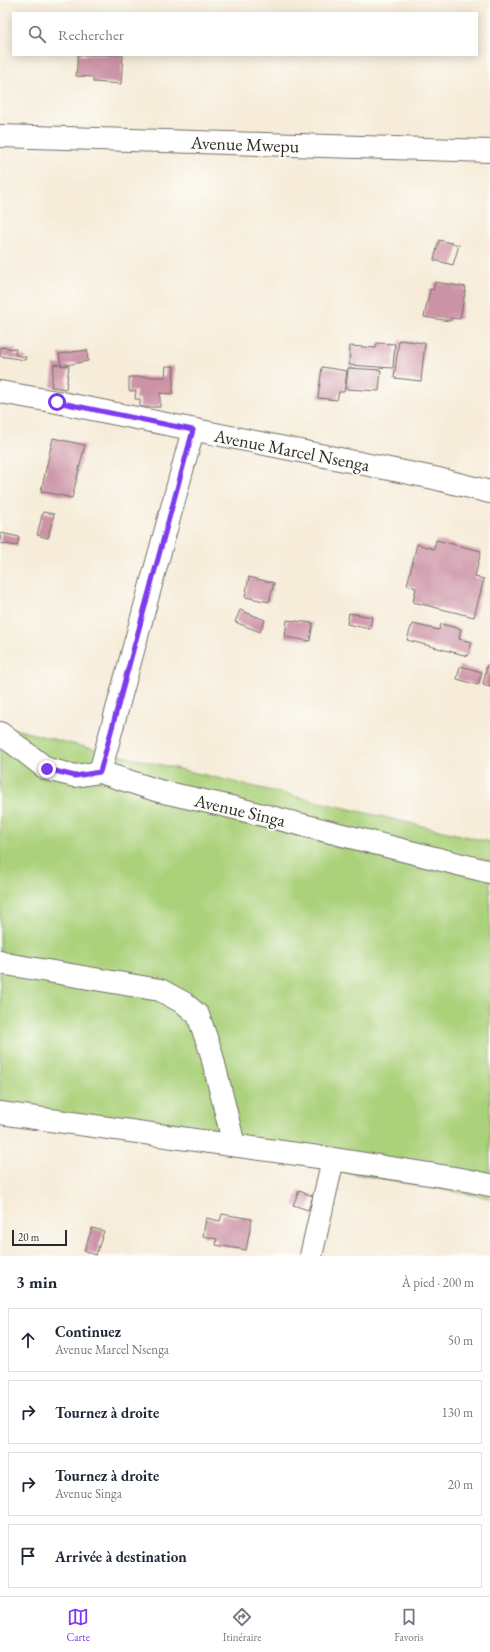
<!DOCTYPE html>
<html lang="fr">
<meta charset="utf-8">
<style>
:root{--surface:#fff;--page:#f2f2f3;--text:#1f2937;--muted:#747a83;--line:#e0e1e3;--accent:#7c3aed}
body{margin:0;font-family:"EB Garamond",serif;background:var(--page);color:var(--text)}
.scale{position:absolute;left:12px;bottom:10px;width:55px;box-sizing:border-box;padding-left:4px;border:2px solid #2b2b2b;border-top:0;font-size:11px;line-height:14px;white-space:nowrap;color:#2b2b2b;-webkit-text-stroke:3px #fdfcf7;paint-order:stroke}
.stop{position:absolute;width:12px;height:12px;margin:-9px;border:3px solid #7c3aed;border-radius:50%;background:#fff}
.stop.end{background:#7c3aed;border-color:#fff;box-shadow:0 1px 4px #0008}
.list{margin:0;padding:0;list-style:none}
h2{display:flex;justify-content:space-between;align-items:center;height:52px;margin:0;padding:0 16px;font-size:17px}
h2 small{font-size:13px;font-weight:400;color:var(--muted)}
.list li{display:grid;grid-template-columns:26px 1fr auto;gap:12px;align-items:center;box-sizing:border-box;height:64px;margin:0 8px 8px;padding:0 8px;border:1px solid var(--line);border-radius:0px}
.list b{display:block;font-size:15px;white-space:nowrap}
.list p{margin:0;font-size:13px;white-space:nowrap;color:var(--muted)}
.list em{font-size:13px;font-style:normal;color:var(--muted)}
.icon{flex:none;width:22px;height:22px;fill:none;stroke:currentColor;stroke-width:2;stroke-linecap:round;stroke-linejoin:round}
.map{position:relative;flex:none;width:490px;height:1256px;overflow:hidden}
.search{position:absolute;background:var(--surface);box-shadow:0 2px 10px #0003;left:12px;right:12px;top:12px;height:44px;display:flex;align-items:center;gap:10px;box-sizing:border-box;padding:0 14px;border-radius:0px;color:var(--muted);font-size:15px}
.sheet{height:340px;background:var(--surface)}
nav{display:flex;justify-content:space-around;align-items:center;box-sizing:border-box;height:56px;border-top:1px solid var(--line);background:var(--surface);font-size:11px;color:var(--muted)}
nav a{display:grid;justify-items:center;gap:2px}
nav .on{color:var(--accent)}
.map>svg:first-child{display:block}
.green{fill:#abd17a;stroke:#6b7e52}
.building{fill:#cc92a6}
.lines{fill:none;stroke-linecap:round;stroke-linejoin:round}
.minor-casing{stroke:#726f68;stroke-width:24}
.minor{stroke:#fff;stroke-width:22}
.route{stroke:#7c3aed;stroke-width:5}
.labels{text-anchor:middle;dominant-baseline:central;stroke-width:3.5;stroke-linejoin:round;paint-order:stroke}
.street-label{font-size:18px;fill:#2b2b2b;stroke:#fdfcf7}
</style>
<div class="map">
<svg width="490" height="1256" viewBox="0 0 490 1256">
<rect width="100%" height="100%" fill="#fdfcf7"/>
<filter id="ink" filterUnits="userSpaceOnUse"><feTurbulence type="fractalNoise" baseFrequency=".025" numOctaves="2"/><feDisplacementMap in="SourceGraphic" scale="8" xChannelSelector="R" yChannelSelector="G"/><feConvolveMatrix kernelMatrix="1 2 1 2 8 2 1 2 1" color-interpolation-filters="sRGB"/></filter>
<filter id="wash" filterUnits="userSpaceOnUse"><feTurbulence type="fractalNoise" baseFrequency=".012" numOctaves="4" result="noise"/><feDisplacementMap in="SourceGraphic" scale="16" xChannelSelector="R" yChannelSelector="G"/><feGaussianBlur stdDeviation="0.9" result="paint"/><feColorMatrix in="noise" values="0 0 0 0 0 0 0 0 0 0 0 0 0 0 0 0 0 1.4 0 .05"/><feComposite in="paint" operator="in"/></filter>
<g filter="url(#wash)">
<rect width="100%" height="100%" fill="#f6ecd9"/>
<!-- green -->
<path class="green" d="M0,725L68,743L490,842V1198L0,1110Z"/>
<g id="blocks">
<!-- building -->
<path class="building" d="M78,55H123L121,84L93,82V77L76,76Z
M439,240L459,245L453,265L434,260Z
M435,282L466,287L460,319L451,318L450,321L424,317L430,289L433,290Z
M399,340L425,343L421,381L394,378Z
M377,343L395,344L393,368L349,365L350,346L376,348Z
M0,347L16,349L15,355L26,357L25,360L0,356Z
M87,350L88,361L61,366L59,354Z
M54,364L69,366L66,389L51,387Z
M166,366H174L173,394L160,393V407H140V399H135L136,391H129V377H165Z
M322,367L347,371L344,392H339L337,400L318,398Z
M348,368L381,370L379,391L346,389Z
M53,438L85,445L72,498L41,491Z
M43,512L54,514L48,538L37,535Z
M1,533L19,537L17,546L0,543Z
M436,540L481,551L475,577L484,579L474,617L413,602L416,588L407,585L417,544L434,549Z
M249,577L274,583L269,602L245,597Z
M240,610L265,620L260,632L235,622Z
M349,613L372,617L370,629L347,624Z
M287,620L313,623L310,641L285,637Z
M413,624L439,630L441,624L461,629L459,639L472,642L468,656L407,640L411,627H412Z
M487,665H490V687L483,685Z
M460,666L482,672L478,685L457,679Z
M299,1191L313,1196L308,1210L293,1205Z
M222,1214L252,1219L246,1250L216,1245L217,1239L203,1236L206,1218L220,1221Z
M92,1228L104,1231L96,1255L84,1251Z"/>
</g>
</g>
<g filter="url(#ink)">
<use href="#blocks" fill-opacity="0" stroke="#726f68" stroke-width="1"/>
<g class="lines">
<defs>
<path id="minor" d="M0,136L490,151
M0,392L57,402L434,478L490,492
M0,733L47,769L75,776L100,772L159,791L231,807L490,872
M100,772L193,430
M0,961L6,964L160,990L184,1003L198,1015L211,1052L234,1145
M0,1113L333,1159L461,1179L490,1185
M311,1256L333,1159"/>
</defs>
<!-- minor casing -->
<use href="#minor" class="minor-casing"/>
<!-- minor -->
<use href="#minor" class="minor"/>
</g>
</g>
<g class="lines" filter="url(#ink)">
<!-- route -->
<path class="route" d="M47,769L75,776L100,772L193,430L57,402"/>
</g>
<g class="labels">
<!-- street labels -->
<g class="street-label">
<text transform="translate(245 144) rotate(2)">Avenue Mwepu</text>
<text transform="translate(292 450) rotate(11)">Avenue Marcel Nsenga</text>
<text transform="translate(240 810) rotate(13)">Avenue Singa</text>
</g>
</g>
</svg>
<div class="scale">20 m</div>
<div class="stop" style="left:57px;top:402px"></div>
<div class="stop end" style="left:47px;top:769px"></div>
<div class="search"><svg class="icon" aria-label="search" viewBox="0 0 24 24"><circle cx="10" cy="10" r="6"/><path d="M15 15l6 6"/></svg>Rechercher</div>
</div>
<section class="sheet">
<h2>3 min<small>À pied · 200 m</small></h2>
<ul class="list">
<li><svg class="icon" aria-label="ahead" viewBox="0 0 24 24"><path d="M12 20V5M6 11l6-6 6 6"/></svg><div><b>Continuez</b><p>Avenue Marcel Nsenga</p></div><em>50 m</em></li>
<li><svg class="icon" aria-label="right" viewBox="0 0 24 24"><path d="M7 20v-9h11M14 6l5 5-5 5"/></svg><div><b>Tournez à droite</b></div><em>130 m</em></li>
<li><svg class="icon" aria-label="right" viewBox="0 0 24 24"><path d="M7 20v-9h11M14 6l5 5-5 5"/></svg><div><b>Tournez à droite</b><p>Avenue Singa</p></div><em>20 m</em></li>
<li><svg class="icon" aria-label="arrive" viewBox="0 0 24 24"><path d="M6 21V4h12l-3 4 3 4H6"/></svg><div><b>Arrivée à destination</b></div></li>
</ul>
</section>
<nav>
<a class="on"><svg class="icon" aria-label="map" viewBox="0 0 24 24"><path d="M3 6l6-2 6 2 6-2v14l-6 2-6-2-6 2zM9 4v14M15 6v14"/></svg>Carte</a>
<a><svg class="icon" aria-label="directions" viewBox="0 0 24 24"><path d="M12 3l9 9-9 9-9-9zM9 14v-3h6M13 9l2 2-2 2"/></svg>Itinéraire</a>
<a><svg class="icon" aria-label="saved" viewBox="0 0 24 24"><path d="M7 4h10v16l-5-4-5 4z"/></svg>Favoris</a>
</nav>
